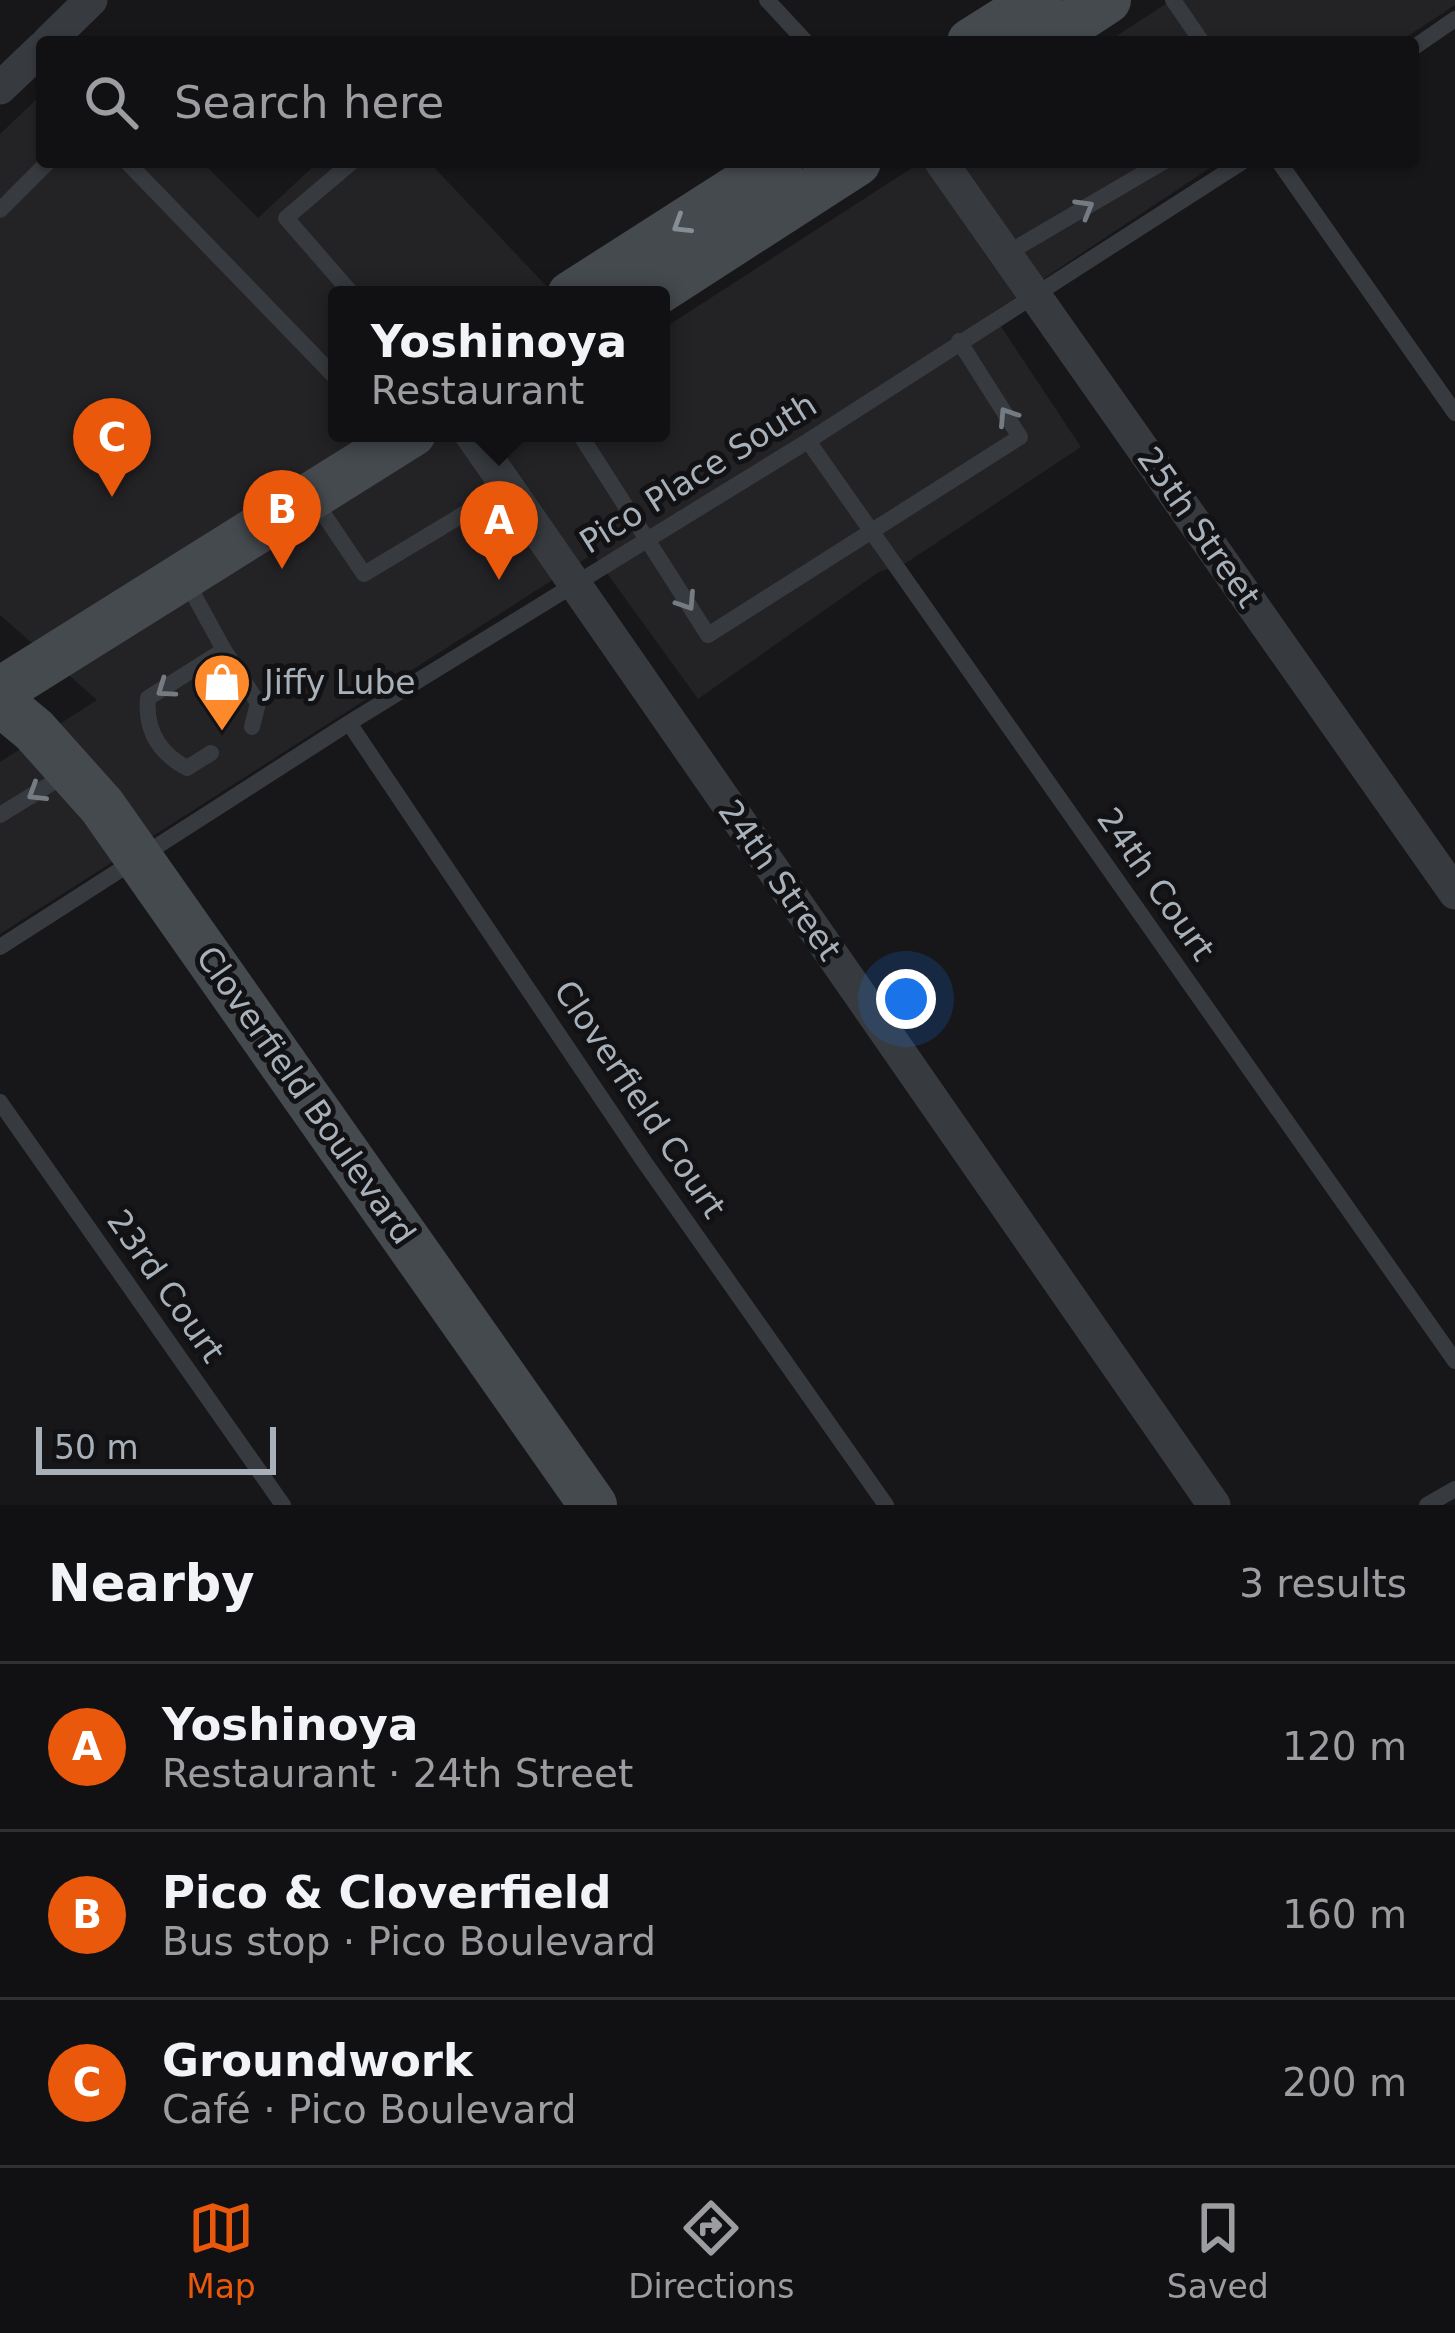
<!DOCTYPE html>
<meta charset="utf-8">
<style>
:root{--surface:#111113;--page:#1a1a1c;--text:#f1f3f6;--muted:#9c9da0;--line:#303133;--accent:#ea580c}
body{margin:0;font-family:"DejaVu Sans",sans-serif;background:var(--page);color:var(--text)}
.scale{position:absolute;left:36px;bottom:30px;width:240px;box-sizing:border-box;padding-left:12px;border:6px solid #a8b1ba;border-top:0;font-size:33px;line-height:42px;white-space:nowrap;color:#a8b1ba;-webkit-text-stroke:9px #121214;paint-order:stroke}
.you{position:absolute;left:906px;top:999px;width:42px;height:42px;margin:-30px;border:9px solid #fff;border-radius:50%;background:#1a73e8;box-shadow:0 0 0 18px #1a73e833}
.badge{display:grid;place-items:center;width:78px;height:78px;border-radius:50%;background:var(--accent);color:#fff;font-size:39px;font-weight:700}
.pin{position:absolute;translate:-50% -99px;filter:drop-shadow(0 3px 6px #0008)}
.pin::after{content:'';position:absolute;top:63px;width:42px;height:36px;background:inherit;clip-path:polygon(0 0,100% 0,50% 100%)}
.popup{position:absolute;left:328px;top:286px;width:342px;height:156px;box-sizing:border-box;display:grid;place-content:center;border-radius:12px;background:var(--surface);filter:drop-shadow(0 3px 9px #0005);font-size:39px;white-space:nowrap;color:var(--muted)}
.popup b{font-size:45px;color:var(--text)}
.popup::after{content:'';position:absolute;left:50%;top:100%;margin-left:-24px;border:24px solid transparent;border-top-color:var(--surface)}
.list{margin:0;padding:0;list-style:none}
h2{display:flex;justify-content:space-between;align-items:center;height:156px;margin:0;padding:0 48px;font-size:51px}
h2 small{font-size:39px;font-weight:400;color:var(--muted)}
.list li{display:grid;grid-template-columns:78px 1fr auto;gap:36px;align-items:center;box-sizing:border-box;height:168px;padding:0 48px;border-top:3px solid var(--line)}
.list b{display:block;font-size:45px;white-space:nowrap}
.list p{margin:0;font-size:39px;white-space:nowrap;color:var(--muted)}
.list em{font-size:39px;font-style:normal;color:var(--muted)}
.icon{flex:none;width:66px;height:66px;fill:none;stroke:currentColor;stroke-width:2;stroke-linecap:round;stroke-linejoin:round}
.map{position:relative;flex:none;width:1455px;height:1505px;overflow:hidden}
.search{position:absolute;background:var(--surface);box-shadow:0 3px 9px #0004;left:36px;right:36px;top:36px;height:132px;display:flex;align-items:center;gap:30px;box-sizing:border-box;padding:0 42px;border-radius:12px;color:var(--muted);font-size:45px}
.sheet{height:660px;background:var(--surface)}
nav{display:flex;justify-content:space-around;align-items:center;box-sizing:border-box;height:168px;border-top:3px solid var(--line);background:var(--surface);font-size:33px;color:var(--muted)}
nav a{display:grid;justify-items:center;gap:6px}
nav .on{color:var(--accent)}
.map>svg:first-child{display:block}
.built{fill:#232326}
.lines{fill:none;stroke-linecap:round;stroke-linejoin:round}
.lane{stroke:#373a3e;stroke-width:16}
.street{stroke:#373a3e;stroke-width:33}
.secondary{stroke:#454a4f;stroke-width:48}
.oneway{stroke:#757b82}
.oneway2{stroke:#858d95}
.labels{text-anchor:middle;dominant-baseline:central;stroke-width:10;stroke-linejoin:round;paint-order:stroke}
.street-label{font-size:33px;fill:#a8b1ba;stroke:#121214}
.poi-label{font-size:33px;fill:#a8b1ba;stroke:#121214;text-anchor:start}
</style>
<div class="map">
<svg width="1455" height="1505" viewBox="0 0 1455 1505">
<rect width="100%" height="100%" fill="#171719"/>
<!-- built -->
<path class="built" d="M1172,0H1455V5L1399,42H1107Z
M42,94V162H202L258,218L318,162H429L555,295H337V433H661V330L921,162H1219L992,313L1081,447L906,563L879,572L698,699L593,554L0,934V762L97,700L0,615V134Z"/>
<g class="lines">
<!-- lane -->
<path class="lane" d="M767,0L806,42
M1173,0L1202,42
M1413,48L1455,19
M127,162L337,379
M352,162L286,218L353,295
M1279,162L1455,413
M0,210L48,162
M1006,254L1163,162
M579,433L708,635L1020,437L959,341
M808,441L1455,1361
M312,497L364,574L507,488
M184,577L224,650
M349,723L643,1160L886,1505
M211,753L187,768C159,753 145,730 148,698L224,650L258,703L252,727
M0,815L65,775
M0,947L349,723L808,441L1242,162
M0,1102L283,1505
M1427,1505L1455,1489"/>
<!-- street -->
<path class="street" d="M48,42L91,0
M0,88L42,48
M941,162L1455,893
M470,433L1214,1505"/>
<!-- secondary -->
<path class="secondary" d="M971,42L1038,0
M1043,42L1107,0
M571,295L779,162
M651,295L857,162
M0,691L412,433
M0,702L34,730L102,806L593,1505"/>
</g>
<!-- one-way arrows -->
<defs><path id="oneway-chevron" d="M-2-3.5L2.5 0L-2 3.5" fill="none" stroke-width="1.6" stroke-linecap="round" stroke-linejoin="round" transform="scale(3)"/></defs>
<g class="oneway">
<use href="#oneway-chevron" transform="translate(1085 208) rotate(-30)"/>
<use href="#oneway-chevron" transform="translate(1007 416) rotate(-123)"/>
<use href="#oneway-chevron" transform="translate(687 602) rotate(57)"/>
<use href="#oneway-chevron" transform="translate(165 689) rotate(145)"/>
<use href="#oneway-chevron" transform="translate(36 793) rotate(148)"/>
</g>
<use class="oneway2" href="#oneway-chevron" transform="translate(681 225) rotate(148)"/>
<!-- icons -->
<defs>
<symbol id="shop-pin" viewBox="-11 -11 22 30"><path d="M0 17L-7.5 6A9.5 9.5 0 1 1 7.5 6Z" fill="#fe892a" stroke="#121214"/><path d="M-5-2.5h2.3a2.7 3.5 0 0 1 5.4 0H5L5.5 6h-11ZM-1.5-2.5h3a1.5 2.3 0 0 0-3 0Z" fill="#fff"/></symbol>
</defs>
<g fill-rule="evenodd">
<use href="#shop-pin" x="189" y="649" width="66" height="90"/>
</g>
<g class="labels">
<!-- street labels -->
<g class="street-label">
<text transform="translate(698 473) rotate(-32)">Pico Place South</text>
<text transform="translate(1199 527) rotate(55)">25th Street</text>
<text transform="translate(780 880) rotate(55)">24th Street</text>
<text transform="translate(1156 884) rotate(55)">24th Court</text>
<text transform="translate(306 1095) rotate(55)">Cloverfield Boulevard</text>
<text transform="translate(640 1099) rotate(56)">Cloverfield Court</text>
<text transform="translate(166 1286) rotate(55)">23rd Court</text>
</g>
<!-- poi labels -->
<g class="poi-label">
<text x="264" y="682">Jiffy Lube</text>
</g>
</g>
</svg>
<div class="scale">50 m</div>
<div class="you"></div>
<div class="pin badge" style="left:499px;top:580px">A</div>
<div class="popup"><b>Yoshinoya</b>Restaurant</div>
<div class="pin badge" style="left:282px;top:569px">B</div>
<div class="pin badge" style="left:112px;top:497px">C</div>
<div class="search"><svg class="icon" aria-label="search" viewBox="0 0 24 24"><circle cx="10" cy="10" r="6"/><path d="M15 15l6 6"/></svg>Search here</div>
</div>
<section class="sheet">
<h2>Nearby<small>3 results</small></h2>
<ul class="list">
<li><span class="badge">A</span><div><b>Yoshinoya</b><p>Restaurant · 24th Street</p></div><em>120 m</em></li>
<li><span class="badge">B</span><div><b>Pico &amp; Cloverfield</b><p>Bus stop · Pico Boulevard</p></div><em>160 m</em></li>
<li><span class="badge">C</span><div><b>Groundwork</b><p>Café · Pico Boulevard</p></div><em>200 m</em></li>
</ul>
</section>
<nav>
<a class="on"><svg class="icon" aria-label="map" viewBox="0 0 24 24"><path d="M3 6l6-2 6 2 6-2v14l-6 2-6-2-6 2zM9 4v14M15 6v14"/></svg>Map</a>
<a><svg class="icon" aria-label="directions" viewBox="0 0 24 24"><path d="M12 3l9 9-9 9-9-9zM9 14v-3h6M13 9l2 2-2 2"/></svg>Directions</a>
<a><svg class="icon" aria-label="saved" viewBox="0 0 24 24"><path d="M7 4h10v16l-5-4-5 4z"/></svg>Saved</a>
</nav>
